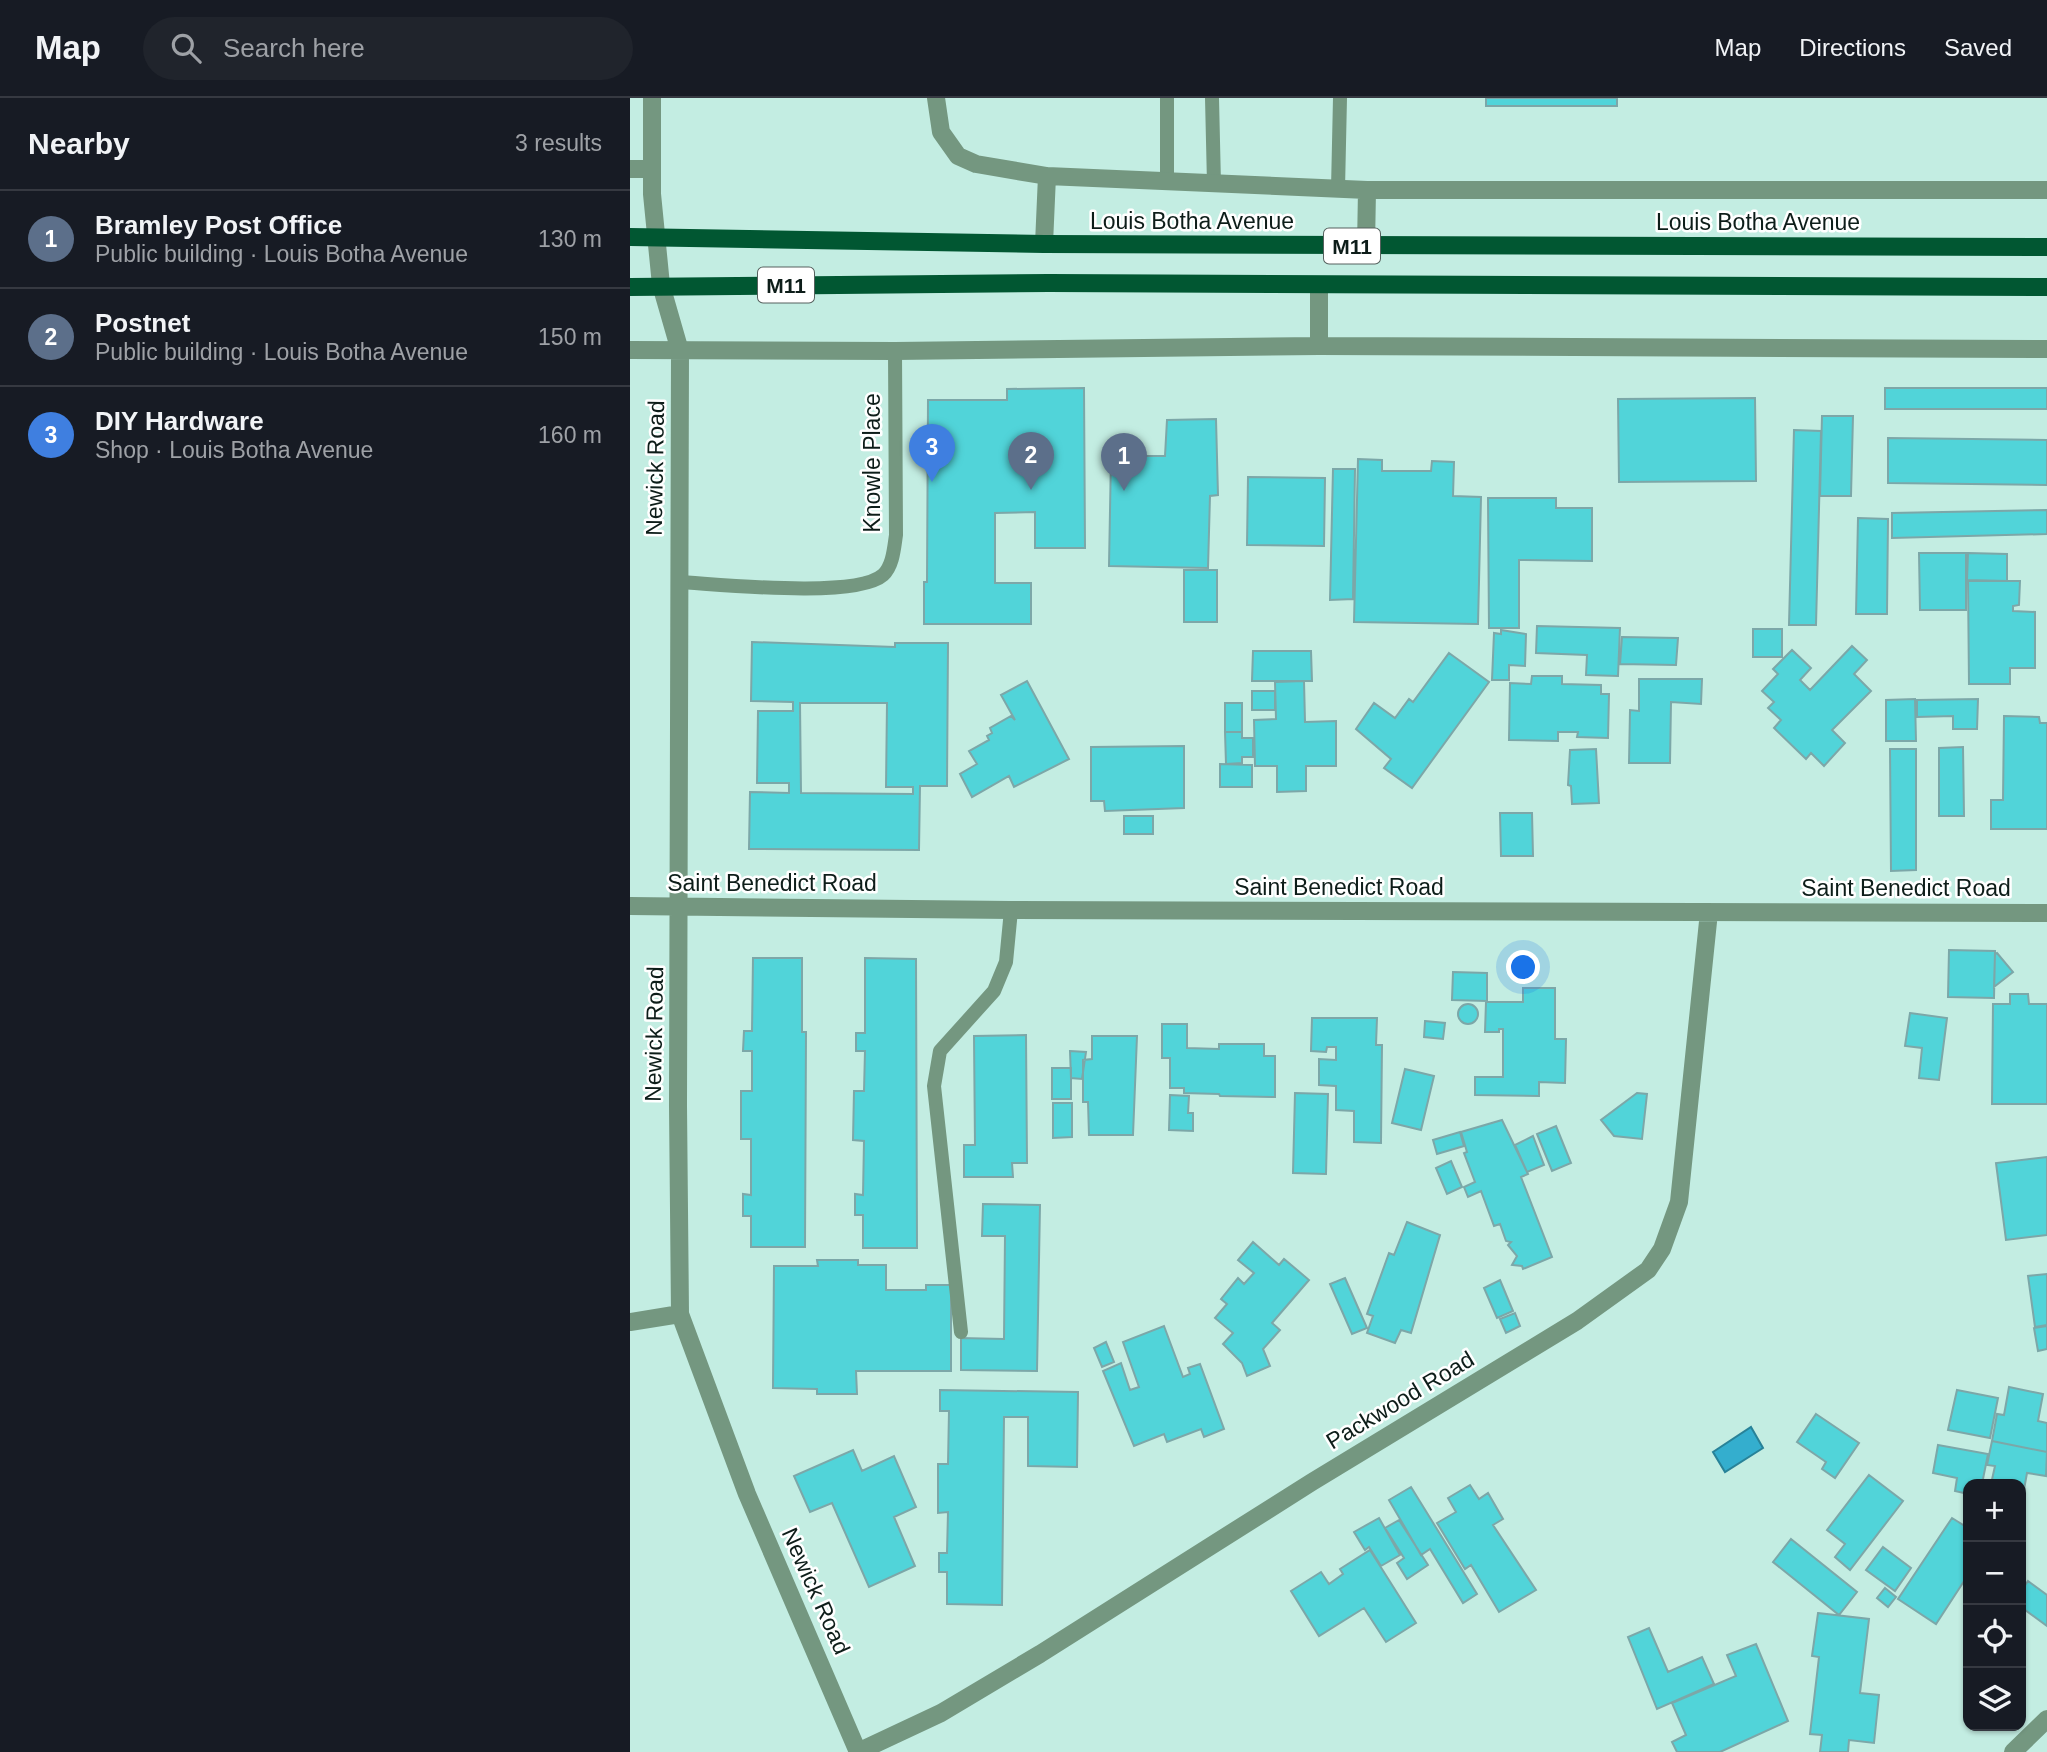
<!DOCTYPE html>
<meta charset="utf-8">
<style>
:root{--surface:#171b24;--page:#20242c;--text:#f1f3f6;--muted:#9ea1a6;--line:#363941;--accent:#8c9099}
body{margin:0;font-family:Arial,sans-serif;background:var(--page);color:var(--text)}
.controls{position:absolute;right:21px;bottom:21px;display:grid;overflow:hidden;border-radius:14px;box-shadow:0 2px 5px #0004}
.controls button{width:63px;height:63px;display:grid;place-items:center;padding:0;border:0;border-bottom:2px solid var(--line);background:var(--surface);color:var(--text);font:35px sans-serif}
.you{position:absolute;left:894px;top:870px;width:24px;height:24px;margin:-18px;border:5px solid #fff;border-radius:50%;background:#1a73e8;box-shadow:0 0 0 10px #1a73e833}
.badge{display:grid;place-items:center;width:46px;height:46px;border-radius:50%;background:var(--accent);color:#fff;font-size:23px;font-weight:700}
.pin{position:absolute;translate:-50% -58px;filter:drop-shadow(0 2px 4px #0008)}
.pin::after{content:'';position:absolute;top:37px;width:24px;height:21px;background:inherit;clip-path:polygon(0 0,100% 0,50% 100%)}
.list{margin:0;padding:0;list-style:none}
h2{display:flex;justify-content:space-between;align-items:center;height:91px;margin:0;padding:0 28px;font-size:30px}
h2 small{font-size:23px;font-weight:400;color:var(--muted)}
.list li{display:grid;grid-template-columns:46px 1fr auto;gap:21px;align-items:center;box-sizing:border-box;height:98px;padding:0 28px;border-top:2px solid var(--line)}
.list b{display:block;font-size:26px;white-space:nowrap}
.list p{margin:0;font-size:23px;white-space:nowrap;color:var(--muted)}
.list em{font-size:23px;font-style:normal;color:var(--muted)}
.icon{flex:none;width:38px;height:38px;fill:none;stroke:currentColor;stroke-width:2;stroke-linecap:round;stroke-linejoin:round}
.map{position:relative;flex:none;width:1417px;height:1654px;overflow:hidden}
header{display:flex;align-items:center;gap:42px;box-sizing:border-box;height:98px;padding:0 35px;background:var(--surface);border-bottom:2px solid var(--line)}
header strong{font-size:33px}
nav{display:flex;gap:38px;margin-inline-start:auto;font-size:24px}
.search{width:490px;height:63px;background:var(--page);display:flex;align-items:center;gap:18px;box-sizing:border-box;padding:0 24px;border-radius:38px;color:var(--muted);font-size:26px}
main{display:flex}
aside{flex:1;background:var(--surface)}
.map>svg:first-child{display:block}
.water{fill:#34aece;stroke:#288298;stroke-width:2}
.building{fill:#51d4d9;stroke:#7ca7a8;stroke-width:2;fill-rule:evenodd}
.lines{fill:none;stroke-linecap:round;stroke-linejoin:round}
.lane{stroke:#749780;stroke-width:14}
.street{stroke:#749780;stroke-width:18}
.primary{stroke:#015732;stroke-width:18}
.labels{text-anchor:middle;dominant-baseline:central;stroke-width:5;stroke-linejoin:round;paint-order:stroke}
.shield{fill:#fff;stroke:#56615e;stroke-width:2}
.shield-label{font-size:21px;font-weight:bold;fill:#0d1d19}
.street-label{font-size:23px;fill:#0d1d19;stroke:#fff}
</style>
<header>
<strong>Map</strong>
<div class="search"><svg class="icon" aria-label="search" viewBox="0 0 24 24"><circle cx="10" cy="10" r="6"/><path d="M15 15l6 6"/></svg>Search here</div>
<nav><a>Map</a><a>Directions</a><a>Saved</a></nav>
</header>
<main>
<aside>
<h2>Nearby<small>3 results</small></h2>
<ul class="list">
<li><span class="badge" style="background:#5c6f8a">1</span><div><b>Bramley Post Office</b><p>Public building · Louis Botha Avenue</p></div><em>130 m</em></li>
<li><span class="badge" style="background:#5c6f8a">2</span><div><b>Postnet</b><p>Public building · Louis Botha Avenue</p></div><em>150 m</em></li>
<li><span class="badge" style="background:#3f7fe0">3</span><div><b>DIY Hardware</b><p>Shop · Louis Botha Avenue</p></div><em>160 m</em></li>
</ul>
</aside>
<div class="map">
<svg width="1417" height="1654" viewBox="0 0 1417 1654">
<rect width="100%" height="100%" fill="#c3ede2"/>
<!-- water -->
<path class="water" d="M1121,1329L1133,1350L1095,1374L1083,1354Z"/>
<!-- building -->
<path class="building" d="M856,0H987V8H856Z
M454,290L455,450H405V414L365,415V485H401V526H294V484H297L298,302H377V291Z
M1255,290H1417V311H1255Z
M1125,300L1126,383L989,384L988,301Z
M1192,318H1223L1221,398H1190Z
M586,321L588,397L580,398L578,470L479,468L481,358H535L537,322Z
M1164,332L1191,333L1186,527H1159Z
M1258,340L1417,342V387L1258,385Z
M728,361L752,362V373H801L802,363L824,364L823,398L851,399L848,526L724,524Z
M703,371H725L723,501L700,502Z
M618,379L695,380L694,448L617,447Z
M858,400H926V410H962V463L889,462V530H859Z
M1417,412V436L1262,440V415Z
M1228,420L1258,421L1257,516H1226Z
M1289,455H1336V512H1290Z
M1338,455L1377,456V483L1337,482Z
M554,472H587V524H554Z
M1338,483H1390L1389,507L1383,508V513L1405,514V570H1380V586H1339Z
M907,528L990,530L988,578L956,577L957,557L906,555Z
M1123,531H1152V559H1123Z
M871,532L896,536L895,568L879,567V582H862L864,535L871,536Z
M992,539L1048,540L1046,567L990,566Z
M122,544L265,549V545H318L317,688H290L289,752L119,751L120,694L159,695V685H127L128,613H163V604L121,603ZM170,605H257L256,689H283V696L171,695Z
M1222,548L1237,562L1224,576L1241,593L1202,632L1215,645L1194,668L1181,655L1176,661L1144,630L1151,622L1138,610L1144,604L1132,593L1148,576L1143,571L1162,552L1181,570L1170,582L1180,592Z
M623,553H681L682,583H622Z
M819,555L859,584L782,690L754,670L761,661L726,631L744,605L765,620L779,601L783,604Z
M902,578H932V586L971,587V596H979L978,640L947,639L948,634H928V643L879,642L880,585L901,586Z
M1009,581H1072L1071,606L1041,604L1040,665H999L1000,612L1009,613Z
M397,583L439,661L384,689L379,678L342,699L330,676L347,666L339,653L359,642L357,638L362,635L360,630L381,618L385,622L371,597Z
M674,583L675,624L706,623V668H676V693L647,694V668H625L624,622L646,621L645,584Z
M622,593H645V612H622Z
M1285,601L1286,643H1256V602Z
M1348,601L1347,631H1323V618L1287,619V602Z
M595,605H612V634H595Z
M1374,618L1409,619L1410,625H1417V731H1361V702H1373Z
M595,634H612V640H623V659H612V665L596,666Z
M554,648V710L475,713L474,703H461V649Z
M1333,649L1334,718H1309V650Z
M966,651L969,705L942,706L941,688L938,687L940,652Z
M1260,651H1286V772L1261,773Z
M590,666L622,667V689H590Z
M870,715H902L903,758H871Z
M494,718H523V736H494Z
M1319,852L1365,853L1364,900L1318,899Z
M1367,855L1383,874L1364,889L1365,856Z
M123,860H172V934H176L175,1149H121V1118H113V1096L121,1097V1041H111V993H122V953H113L114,933H122Z
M235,860L286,861L287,1150H233V1117H225V1096L233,1097L234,1043L223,1042L224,993H234L235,953H226V935H235Z
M823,874L857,875V903L822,902Z
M893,890H925V941H936L935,985L909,984V998L845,997V979H873V931H869V934H855L856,904H893Z
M1380,896H1398L1399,906H1417V1006H1362L1363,906H1380Z
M828 916a10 10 0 1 1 20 0a10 10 0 1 1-20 0Z
M1280,915L1317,920L1309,982L1289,980L1292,950L1275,948Z
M682,920H747L746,947H752L751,1045L724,1044V1013L706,1012V988L689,987V961L706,962V949H697L696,954L681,953Z
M795,923L815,925L813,941L794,939Z
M532,926H557V950L589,951V946H634V958H645V999L590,998L589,996L554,995V990H540V960H532Z
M396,937L397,1065H382L383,1079H334V1047H345L344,938Z
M462,938H507L503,1037H459L458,1004H453V962L462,961Z
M440,953L456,954L452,981L441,980Z
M422,970H441V1001H422Z
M775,971L804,978L791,1032L762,1025Z
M665,995L698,996L696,1076L663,1075Z
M1007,995L1017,996L1012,1041L984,1038L971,1022Z
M540,997L559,998L558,1015H563V1033L539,1032Z
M423,1005H442V1039L423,1040Z
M872,1022L898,1076L891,1079L922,1159L893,1171L892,1168L882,1167L887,1158L878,1147L881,1144L876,1143L870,1126L864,1128L851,1093L838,1099L834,1089L845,1084L834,1055L837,1054L831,1034Z
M926,1028L941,1065L922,1073L907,1036Z
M830,1034L834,1048L807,1056L803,1042Z
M903,1038L914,1067L897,1074L885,1047Z
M1417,1059V1137L1376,1142L1366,1065Z
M821,1063L832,1089L817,1096L806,1070Z
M353,1106L410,1107L407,1273L331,1272V1240L374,1241L375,1138H352Z
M777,1124L810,1137L781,1235L771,1232L765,1245L737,1235L743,1218L737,1216L759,1155L764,1157Z
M623,1144L649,1167L654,1161L679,1182L642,1225L650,1232L633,1251L640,1268L617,1278L612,1265L593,1246L603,1235L585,1220L597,1206L591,1201L608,1180L614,1186L624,1175L608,1162Z
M187,1162H228V1167H256V1192H296V1187H321V1273H226L227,1296H187V1291L143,1290L144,1168H188Z
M1417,1176V1227L1405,1229L1398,1178Z
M715,1180L737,1230L722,1236L700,1186Z
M870,1182L883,1213L867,1220L854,1190Z
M885,1215L890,1228L876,1235L870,1221Z
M534,1228L553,1279L560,1276L558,1270L570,1266L594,1331L574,1339L571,1331L537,1344L534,1336L504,1348L473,1273L491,1265L500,1292L509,1289L493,1244Z
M1417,1228V1251L1408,1253L1404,1230Z
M476,1244L484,1264L472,1269L464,1250Z
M1379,1289L1413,1296L1408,1323L1417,1325V1354L1362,1343L1367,1316L1374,1317Z
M310,1292L448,1294L447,1369L398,1368V1319H374L372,1507L317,1506V1474H309V1455H317L318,1414L308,1415V1366H318L319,1313H310Z
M1327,1292L1368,1300L1360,1340L1318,1332Z
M1186,1316L1229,1345L1205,1380L1192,1371L1196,1364L1167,1344Z
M1362,1343L1417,1354L1416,1378L1397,1375L1391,1408V1386H1361L1365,1368L1357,1367Z
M1308,1347L1358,1356L1352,1386H1338V1396L1325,1393L1327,1380L1303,1375Z
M223,1352L232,1373L264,1358L286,1409L264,1419L285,1468L239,1489L202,1405L180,1414L164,1378Z
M1239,1377L1273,1403L1220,1472L1205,1459L1215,1446L1197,1432Z
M840,1387L849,1401L858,1395L873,1421L863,1427L906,1492L869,1514L841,1467L835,1471L807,1425L826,1414L818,1400Z
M781,1389L847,1496L833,1505L800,1451L791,1457L759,1402Z
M749,1420L770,1457L751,1468L739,1449L735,1452L724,1434Z
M1322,1420L1338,1430V1477L1306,1526L1268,1501Z
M769,1422L798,1467L777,1481L767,1465L774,1460L755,1430Z
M1161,1441L1227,1494L1209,1517L1143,1464Z
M1253,1449L1281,1470L1265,1493L1236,1472Z
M740,1452L786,1525L756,1544L734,1510L689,1538L661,1493L691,1474L699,1486L713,1476L710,1471Z
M1398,1483L1417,1497V1528L1391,1509V1493Z
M1255,1490L1266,1499L1258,1509L1247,1500Z
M1188,1515L1239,1521L1230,1595L1249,1597L1244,1645L1219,1642L1218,1654H1190L1192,1637L1180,1636L1189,1559L1182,1558Z
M1019,1530L1038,1574L1072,1559L1084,1586L1027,1611L998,1539Z
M1126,1546L1158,1623L1090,1654H1047L1042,1644L1056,1637L1042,1605L1106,1578L1097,1557Z"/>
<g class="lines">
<!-- lane -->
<path class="lane" d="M582,0L584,86
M537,84V0
M708,91L710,0
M48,484C88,486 226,501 253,477C263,468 264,450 266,437L265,253
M331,1234L304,988L310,953L364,893L376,864L381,812"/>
<!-- street -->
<path class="street" d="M22,0V96L31,187L50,253L48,1008L50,1216L117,1396L228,1654
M306,0L311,34L328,58L346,66L417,78L737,92H1417
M0,71H22
M414,146L417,78
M736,148L737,92
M689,248V188
M0,252L265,253L689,248L1417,251
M0,808L381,812L1417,815
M0,1224L50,1216
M228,1654L311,1615L410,1556L682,1384L947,1223L1018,1172L1032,1151L1049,1104L1079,814
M1383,1654L1417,1621"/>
<!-- primary -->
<path class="primary" d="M0,139L414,146L1417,149
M0,189L419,185L1417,189"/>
</g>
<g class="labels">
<!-- shield labels -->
<g class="shield">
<rect x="694" y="130.5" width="56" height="35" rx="5"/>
<rect x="128" y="169.5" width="56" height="35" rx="5"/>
</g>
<g class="shield-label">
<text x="722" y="148">M11</text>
<text x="156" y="187">M11</text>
</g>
<!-- street labels -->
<g class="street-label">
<text x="562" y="123">Louis Botha Avenue</text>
<text x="1128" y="124">Louis Botha Avenue</text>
<text transform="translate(242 365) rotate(-90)">Knowle Place</text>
<text transform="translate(25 370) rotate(-89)">Newick Road</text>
<text x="142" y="785">Saint Benedict Road</text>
<text x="709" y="789">Saint Benedict Road</text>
<text x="1276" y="790">Saint Benedict Road</text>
<text transform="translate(24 936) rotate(-89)">Newick Road</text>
<text transform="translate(770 1302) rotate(-31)">Packwood Road</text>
<text transform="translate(186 1493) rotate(66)">Newick Road</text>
</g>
</g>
</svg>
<div class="controls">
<button>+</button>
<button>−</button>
<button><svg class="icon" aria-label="locate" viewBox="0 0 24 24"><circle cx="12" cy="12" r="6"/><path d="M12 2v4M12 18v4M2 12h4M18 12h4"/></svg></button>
<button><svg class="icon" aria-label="layers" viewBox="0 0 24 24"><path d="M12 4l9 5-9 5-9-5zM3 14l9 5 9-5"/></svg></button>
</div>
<div class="you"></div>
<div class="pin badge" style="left:494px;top:393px;background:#5c6f8a">1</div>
<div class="pin badge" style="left:401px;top:392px;background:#5c6f8a">2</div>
<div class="pin badge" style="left:302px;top:384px;background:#3f7fe0">3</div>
</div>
</main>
